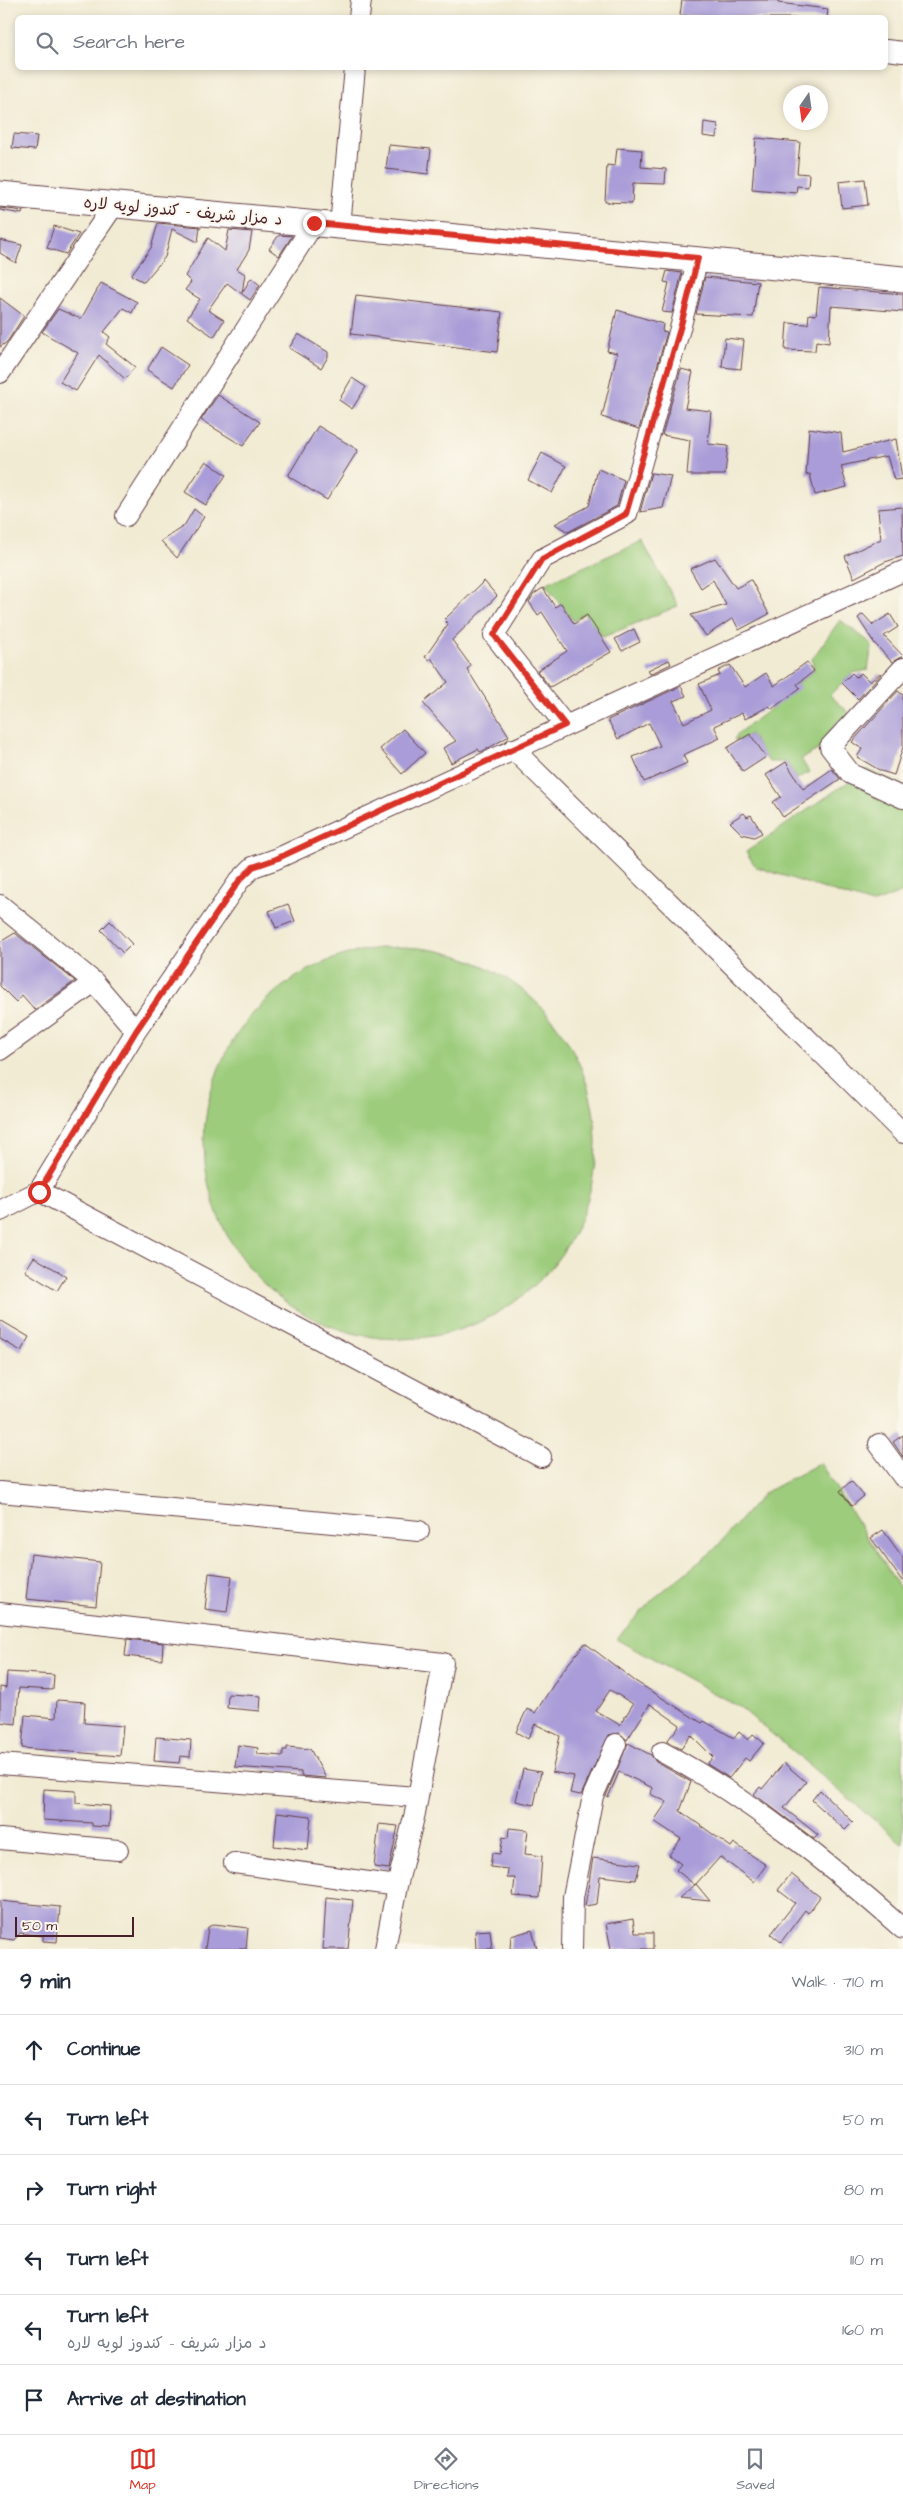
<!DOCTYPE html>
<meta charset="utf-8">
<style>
:root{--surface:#fff;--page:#f2f2f3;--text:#1f2937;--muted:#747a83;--line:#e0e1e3;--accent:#d93025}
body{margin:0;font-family:"Architects Daughter","Playpen Sans Arabic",sans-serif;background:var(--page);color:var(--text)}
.compass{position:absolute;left:783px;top:85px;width:45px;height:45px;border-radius:50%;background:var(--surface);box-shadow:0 2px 8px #0003;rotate:193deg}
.scale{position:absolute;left:15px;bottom:12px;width:119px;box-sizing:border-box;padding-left:5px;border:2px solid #4a1f2b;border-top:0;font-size:14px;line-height:18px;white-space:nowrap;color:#4a1f2b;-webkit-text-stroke:4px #fbf7ec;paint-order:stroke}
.stop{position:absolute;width:15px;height:15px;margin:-11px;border:4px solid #d93025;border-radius:50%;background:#fff}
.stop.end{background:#d93025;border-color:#fff;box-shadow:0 1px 5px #0008}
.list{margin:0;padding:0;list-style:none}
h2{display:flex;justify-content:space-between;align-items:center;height:65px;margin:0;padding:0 20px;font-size:21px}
h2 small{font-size:16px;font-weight:400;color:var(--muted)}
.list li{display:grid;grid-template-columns:32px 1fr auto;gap:15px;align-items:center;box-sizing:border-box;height:70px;padding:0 20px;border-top:1px solid var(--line)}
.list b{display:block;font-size:19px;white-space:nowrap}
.list p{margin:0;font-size:16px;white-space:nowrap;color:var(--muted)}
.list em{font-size:16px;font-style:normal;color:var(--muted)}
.icon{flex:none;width:28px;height:28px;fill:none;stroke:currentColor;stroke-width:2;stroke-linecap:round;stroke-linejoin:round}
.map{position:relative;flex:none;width:903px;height:1949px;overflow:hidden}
.search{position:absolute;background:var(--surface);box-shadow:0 2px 8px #0003;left:15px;right:15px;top:15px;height:55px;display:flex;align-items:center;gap:12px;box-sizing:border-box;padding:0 18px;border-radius:8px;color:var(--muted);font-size:19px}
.sheet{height:485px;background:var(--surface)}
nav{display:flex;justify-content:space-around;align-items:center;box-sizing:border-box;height:70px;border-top:1px solid var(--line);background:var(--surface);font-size:14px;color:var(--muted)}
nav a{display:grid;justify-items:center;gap:2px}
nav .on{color:var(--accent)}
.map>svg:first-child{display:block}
.green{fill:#9ccc7b;stroke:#737653}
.building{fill:#a99cd8;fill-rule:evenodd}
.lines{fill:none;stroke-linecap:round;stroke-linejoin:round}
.minor-casing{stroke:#633e44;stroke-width:22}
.major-casing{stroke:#633e44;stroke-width:27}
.minor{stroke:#fff;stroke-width:20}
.major{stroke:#fff;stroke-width:25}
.route{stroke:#d93025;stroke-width:6}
.labels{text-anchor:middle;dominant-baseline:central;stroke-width:4;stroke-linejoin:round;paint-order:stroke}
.street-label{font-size:16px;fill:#4a1f2b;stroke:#fbf7ec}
</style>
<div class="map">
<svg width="903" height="1949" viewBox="0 0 903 1949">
<rect width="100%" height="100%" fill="#fbf7ec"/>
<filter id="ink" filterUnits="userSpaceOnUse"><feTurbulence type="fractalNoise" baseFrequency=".02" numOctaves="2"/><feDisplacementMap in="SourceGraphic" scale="10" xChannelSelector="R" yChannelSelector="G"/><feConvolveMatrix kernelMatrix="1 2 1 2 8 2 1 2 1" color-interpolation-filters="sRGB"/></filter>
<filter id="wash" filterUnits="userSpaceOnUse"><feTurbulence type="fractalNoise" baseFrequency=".0096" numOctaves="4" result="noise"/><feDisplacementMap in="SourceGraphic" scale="20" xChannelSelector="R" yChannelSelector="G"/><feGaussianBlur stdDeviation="1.12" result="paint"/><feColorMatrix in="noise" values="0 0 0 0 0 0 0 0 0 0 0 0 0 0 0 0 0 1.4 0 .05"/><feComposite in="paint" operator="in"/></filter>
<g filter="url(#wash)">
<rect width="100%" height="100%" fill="#f1ebd3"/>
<!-- green -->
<path class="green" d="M642,541L678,606L603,637L584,613L574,621L545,584Z
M840,620L872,644L868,670L852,673L830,695L849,713L825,746L801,759L809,772L797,779L786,762H769L750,734L740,740H734L738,733L799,688L797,684L814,671L812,659Z
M867,769L903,786V892L872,904L756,867L746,852Z
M204 1143a196 196 0 1 1 392 0a196 196 0 1 1-392 0Z
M820,1463L903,1593V1844L741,1708L616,1639L653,1599L714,1550L764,1493Z"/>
<g id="blocks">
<!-- building -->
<path class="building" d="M682,0H778V3L828,9L827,18H708L680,15Z
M704,122L718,124L717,138L703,136Z
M14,134L37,136L35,150L12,148Z
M756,138L800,142L797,173L809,174L808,187L797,186L796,193L752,189Z
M389,145L431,149L428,174L386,169Z
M617,148L642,150L641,167L666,169L665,184L633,183L632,203L605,202L607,165L615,166Z
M865,179L868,205L842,208L839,182Z
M0,208L23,211L22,214L0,210Z
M158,223L200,227L198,242L172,229L165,257L144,282L131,275L151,248Z
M54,226L79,234L66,254L47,248Z
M229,230L252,232L249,250L237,269L245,274L242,293L251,278L260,285L250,300L227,283L208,310L224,320L214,337L187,318L200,299L185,290L191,282L185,276L208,238L225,251Z
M279,235L292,236L279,256L269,249Z
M0,240L22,245L16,263L0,253Z
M667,271L682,273L672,313L662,312L669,283L664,282Z
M705,277L758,282L753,317L696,314Z
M101,283L137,302L132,313L123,308L104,332L110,337L106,344L135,367L125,379L99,355L76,391L60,382L78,353L42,332L58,309L81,319Z
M819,287L903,294V312L831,306L829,343L816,341L815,351L785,350L787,323L808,324L809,314L816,315Z
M356,295L502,312L497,352L351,334Z
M0,298L24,316L7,342L0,347Z
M617,310L663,324L662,331L667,332L639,429L602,417L617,353L607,351Z
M298,334L328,352V357L321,368L289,348Z
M725,338L744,340L741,369L722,367Z
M161,347L188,365L174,387L147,370Z
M681,369L693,372L685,408L711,411L708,444L728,446L725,475H687L690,440L662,435Z
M352,378L366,387L352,409L339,400Z
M218,395L260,422L243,446L201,420Z
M318,426L358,450L327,500L288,476Z
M809,428L841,433L843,452L896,439L902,479L894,480L887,456L841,466L847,487L815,495L810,474L806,475Z
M542,453L566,466L552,493L528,480Z
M206,461L226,475L206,505L185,492Z
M598,469L624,480L617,506L568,532L555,524L589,506Z
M651,473L671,476L663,508L640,512Z
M902,507L903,556L885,562L854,578L845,556L881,539L878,509Z
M194,509L204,517L177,558L161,541L184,526Z
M715,558L736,588L751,580L769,614L739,630L733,618L706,636L691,615L726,605L713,580L701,588L690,569Z
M484,581L497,596L452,640L471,666L467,669L509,736L487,749L480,752L478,749L451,763L443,748L456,741L423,703L448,682L431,658L429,660L425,657L448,624L444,620Z
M543,588L555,607L561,603L574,624L587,615L611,652L550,687L537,671L567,651L542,612L538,615L529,602L534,594Z
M863,614L873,625L890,614L898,627L884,636L903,656L892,662L875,644L858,618Z
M634,629L640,642L622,651L615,639Z
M669,660L671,664L650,674L648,670Z
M807,662L814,671L797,684L800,688L772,709L769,706L745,719L742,713L714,726L720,738L683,755L687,763L644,782L633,757L660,746L649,723L618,739L608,720L681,686L686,696L673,701L684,723L711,710L699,684L720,675L718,671L730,665L745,687L766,673L774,686Z
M852,673L856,677L861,673L870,682L880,673L881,674L858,699L842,683Z
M898,691L903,695V747L894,775L881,771L857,757L862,749L852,742Z
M403,729L425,753L402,774L380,749Z
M750,734L766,757L743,772L727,748Z
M786,762L803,789L832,769L840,779L783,817L773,802L781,797L766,775Z
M744,813L747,817L751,815L762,833L754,837L742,834L730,822Z
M288,904L295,921L276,928L269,911Z
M110,921L132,944L123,953L101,930Z
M15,933L75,981L35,1010L22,995L16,1002L0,986V942Z
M34,1257L66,1276L57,1291L25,1271Z
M0,1320L29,1337L21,1351L0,1339Z
M903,1435V1457L893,1442Z
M851,1481L864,1496L852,1506L840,1491Z
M883,1530L903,1558V1582L871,1538Z
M31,1554L100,1562L96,1606L26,1599Z
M209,1573L232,1576L227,1612L205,1609Z
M127,1639L163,1643L162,1660L125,1656Z
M585,1643L635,1681L702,1723L704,1721L734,1738L739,1732L748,1740L753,1734L764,1743L749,1761L745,1758L729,1778L707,1764L713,1757L691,1735L681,1749L667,1741L680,1725L650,1704L627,1740L620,1733L609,1735L581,1795L570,1793L574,1776L552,1772L560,1736L535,1724L528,1739L516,1732L527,1709L535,1713L561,1673ZM610,1690L633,1704L620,1725L596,1711Z
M7,1672L54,1675L53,1690L19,1688L16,1724L0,1722V1687L6,1688Z
M228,1694L261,1696L260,1711L227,1708Z
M57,1700L85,1702L84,1723L123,1726L120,1756L22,1748L25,1715L56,1718Z
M156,1737L191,1740L190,1757L180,1756L179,1763L154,1761Z
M628,1743L651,1755L656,1762L691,1782L680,1811L731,1847L734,1843L766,1865L754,1882L720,1857L695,1885L676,1870L681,1864L669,1855L681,1839L654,1821L667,1802L650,1794L653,1788L619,1772L608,1797L606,1796Z
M238,1745L258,1748L257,1754L283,1756V1750H287V1747L310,1749L326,1778L301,1776V1772L235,1767Z
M784,1763L806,1782L784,1808L818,1835L814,1839L754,1794L760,1787L762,1789Z
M523,1769L541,1772L534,1805L516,1801Z
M44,1789L76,1791V1803L110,1806L109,1827L92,1826V1823L43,1820Z
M820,1790L853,1822L845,1830L812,1800Z
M277,1812L311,1816L308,1850L274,1846Z
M379,1824L398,1826L389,1869L374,1867Z
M509,1828L528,1830L525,1854L542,1856L539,1898L513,1896L515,1878H507L508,1869L490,1867L492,1853L500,1854L503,1837L508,1838Z
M593,1858L640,1864L636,1880L600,1876L597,1904L585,1906Z
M791,1874L820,1897L808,1913L805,1910L781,1942L771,1934L795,1903L778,1890Z
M696,1884L710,1901L679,1898Z
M326,1897L353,1900L348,1949H323Z
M0,1901L60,1907L57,1942L43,1941V1936L20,1933L14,1940L0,1938Z
M633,1919L635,1933H653V1949H611L606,1924Z
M214,1924L248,1928L246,1949H205L208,1927Z
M490,1930L492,1949H476L475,1931Z
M532,1930L537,1949H510L511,1936Z"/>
</g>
</g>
<g filter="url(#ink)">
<use href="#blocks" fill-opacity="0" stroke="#633e44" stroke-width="1"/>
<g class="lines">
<defs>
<path id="minor" d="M359,18L361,0
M886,50L903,52
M340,226L355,68
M0,373L114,205
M126,516L314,223
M903,668L830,747L851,774L903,798
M565,725L494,635L542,559L627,514L681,325L698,258
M513,749L903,1133
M0,905L94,982L136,1031
M0,1050L94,982
M39,1191L541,1457
M0,1211L39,1191L136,1031L239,881L253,867L276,859L903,571
M879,1444L903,1477
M0,1492L419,1531
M0,1613L443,1663L415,1813L397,1886L385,1949
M662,1752C751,1799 828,1863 903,1929
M0,1764L416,1797
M0,1839L118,1850
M234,1863L397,1886
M572,1949L573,1897L593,1796L616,1744"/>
<path id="major" d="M0,194L903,279"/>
</defs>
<!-- minor casing -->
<use href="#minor" class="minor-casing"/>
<!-- major casing -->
<use href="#major" class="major-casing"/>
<!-- minor -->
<use href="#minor" class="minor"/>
<!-- major -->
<use href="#major" class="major"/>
</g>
</g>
<g class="lines" filter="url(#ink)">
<!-- route -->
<path class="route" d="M39,1192L136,1031L239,881L253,867L276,859L565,725L494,635L542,559L626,514L681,325L698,258L314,223"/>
</g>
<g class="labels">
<!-- street labels -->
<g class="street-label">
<text transform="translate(183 211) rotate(5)">د مزار شریف - کندوز لویه لاره</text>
</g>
</g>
</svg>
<svg class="compass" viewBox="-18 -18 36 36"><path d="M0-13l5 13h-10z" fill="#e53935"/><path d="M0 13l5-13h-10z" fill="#747a83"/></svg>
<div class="scale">50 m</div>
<div class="stop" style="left:39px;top:1192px"></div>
<div class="stop end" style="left:314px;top:223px"></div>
<div class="search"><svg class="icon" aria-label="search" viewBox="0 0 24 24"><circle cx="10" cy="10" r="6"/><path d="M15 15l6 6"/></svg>Search here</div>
</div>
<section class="sheet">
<h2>9 min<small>Walk · 710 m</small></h2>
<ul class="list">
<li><svg class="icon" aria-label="ahead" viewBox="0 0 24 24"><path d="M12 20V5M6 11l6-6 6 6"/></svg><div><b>Continue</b></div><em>310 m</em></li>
<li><svg class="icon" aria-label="left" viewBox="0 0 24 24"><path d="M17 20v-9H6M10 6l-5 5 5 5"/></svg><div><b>Turn left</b></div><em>50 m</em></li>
<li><svg class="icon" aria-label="right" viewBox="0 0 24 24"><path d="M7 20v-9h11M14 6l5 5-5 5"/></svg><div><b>Turn right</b></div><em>80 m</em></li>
<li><svg class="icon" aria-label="left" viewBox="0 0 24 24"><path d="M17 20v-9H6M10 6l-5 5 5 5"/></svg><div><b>Turn left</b></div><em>110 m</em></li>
<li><svg class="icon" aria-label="left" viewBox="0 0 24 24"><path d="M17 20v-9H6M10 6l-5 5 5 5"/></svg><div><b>Turn left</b><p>د مزار شریف - کندوز لویه لاره</p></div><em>160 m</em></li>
<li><svg class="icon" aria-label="arrive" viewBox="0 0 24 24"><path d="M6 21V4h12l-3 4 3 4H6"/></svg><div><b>Arrive at destination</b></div></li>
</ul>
</section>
<nav>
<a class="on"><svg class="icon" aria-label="map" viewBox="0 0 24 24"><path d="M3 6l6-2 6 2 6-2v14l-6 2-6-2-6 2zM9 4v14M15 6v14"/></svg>Map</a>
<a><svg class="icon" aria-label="directions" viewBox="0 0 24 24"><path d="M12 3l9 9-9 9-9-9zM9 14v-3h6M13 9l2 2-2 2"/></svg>Directions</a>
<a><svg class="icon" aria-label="saved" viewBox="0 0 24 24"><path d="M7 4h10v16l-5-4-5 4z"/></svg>Saved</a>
</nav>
